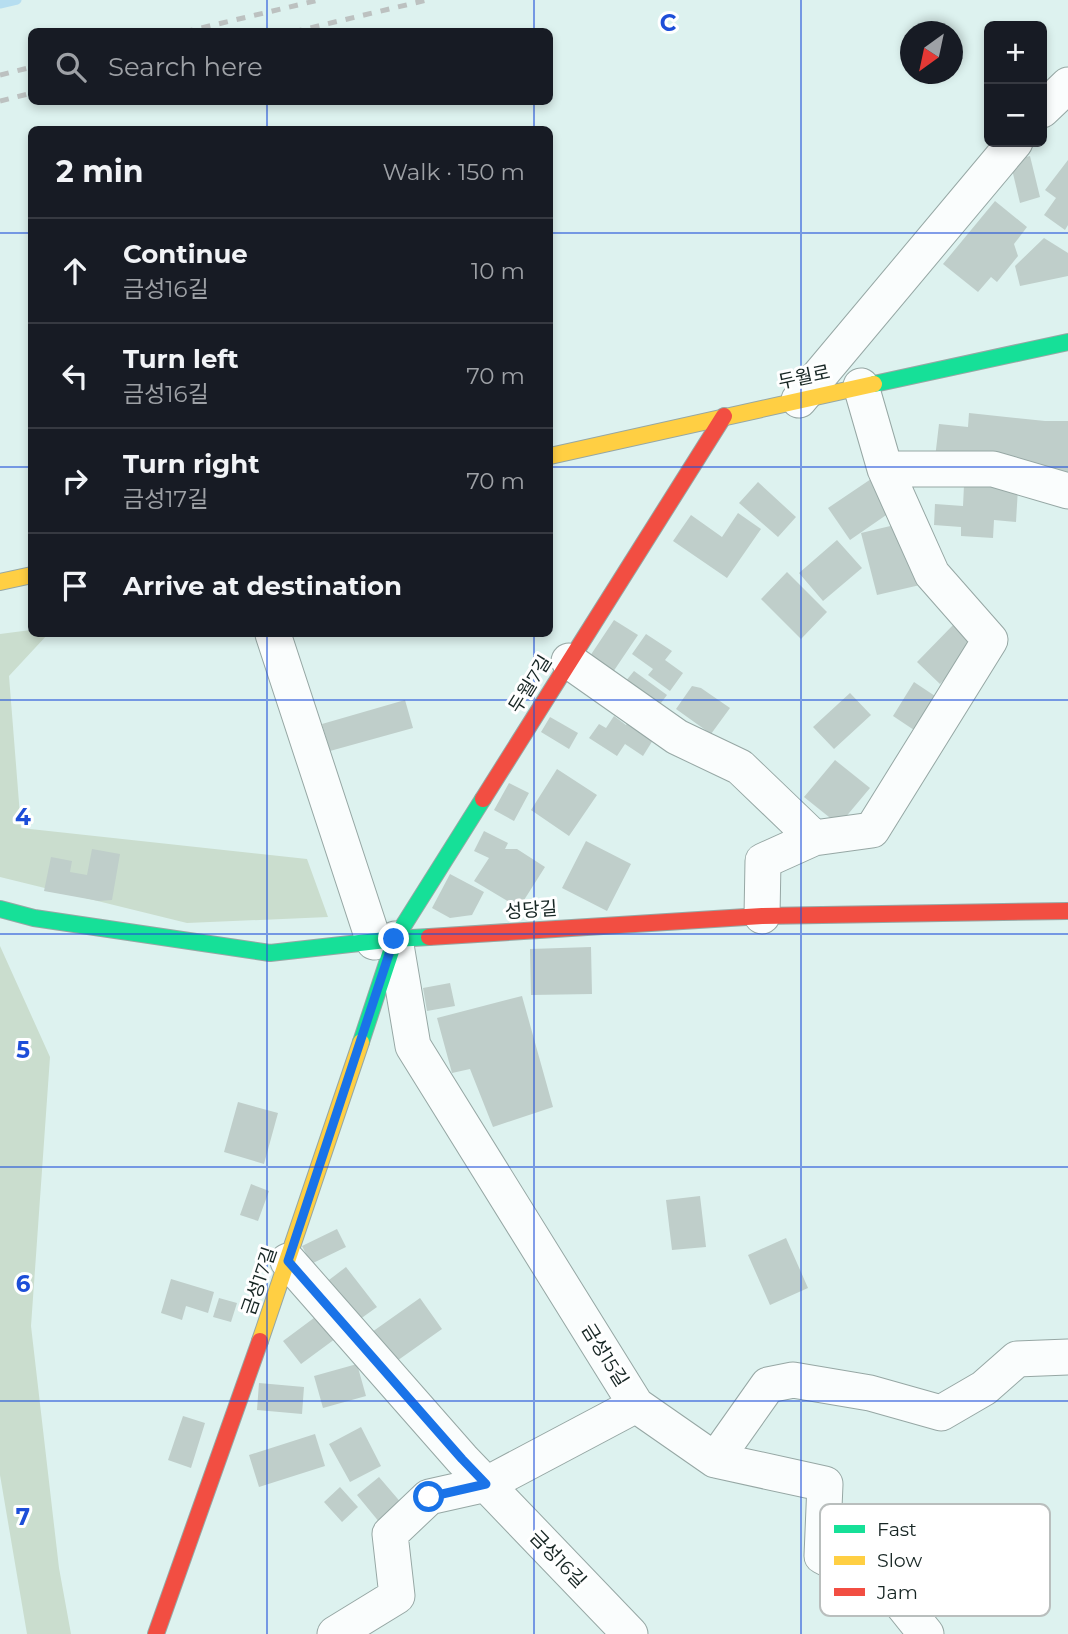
<!DOCTYPE html>
<meta charset="utf-8">
<style>
:root{--surface:#171b24;--page:#20242c;--text:#f1f3f6;--muted:#9ea1a6;--line:#363941}
body{margin:0;font-family:Montserrat,"Noto Sans KR",sans-serif;background:var(--page);color:var(--text)}
.controls{position:absolute;right:21px;top:21px;display:grid;overflow:hidden;border-radius:10px;box-shadow:0 4px 10px #0003}
.controls button{width:63px;height:63px;display:grid;place-items:center;padding:0;border:0;border-bottom:2px solid var(--line);background:var(--surface);color:var(--text);font:35px sans-serif}
.compass{position:absolute;left:900px;top:21px;width:63px;height:63px;border-radius:50%;background:var(--surface);box-shadow:0 4px 10px #0003;rotate:213deg}
.stop{position:absolute;width:21px;height:21px;margin:-16px;border:5px solid #1a73e8;border-radius:50%;background:#fff}
.stop.end{background:#1a73e8;border-color:#fff;box-shadow:0 2px 7px #0008}
.list{margin:0;padding:0;list-style:none}
h2{display:flex;justify-content:space-between;align-items:center;height:91px;margin:0;padding:0 28px;font-size:30px}
h2 small{font-size:23px;font-weight:400;color:var(--muted)}
.list li{display:grid;grid-template-columns:46px 1fr auto;gap:21px;align-items:center;box-sizing:border-box;height:105px;padding:0 28px;border-top:2px solid var(--line)}
.list b{display:block;font-size:26px;white-space:nowrap}
.list p{margin:0;font-size:23px;white-space:nowrap;color:var(--muted)}
.list em{font-size:23px;font-style:normal;color:var(--muted)}
.icon{flex:none;width:38px;height:38px;fill:none;stroke:currentColor;stroke-width:2;stroke-linecap:round;stroke-linejoin:round}
.map{position:relative;flex:none;width:1068px;height:1634px;overflow:hidden}
.search{position:absolute;background:var(--surface);box-shadow:0 4px 10px #0003;left:28px;top:28px;width:525px;height:77px;display:flex;align-items:center;gap:18px;box-sizing:border-box;padding:0 24px;border-radius:10px;color:var(--muted);font-size:26px}
.panel{position:absolute;background:var(--surface);box-shadow:0 4px 10px #0003;left:28px;top:126px;width:525px;height:511px;border-radius:10px}
.map>svg:first-child{display:block}
.green{fill:#caddce}
.lines{fill:none;stroke-linecap:round;stroke-linejoin:round}
.stream{stroke:#b6def0;stroke-width:9}
.building{fill:#bfceca}
.street-casing{stroke:#96a7a4;stroke-width:37}
.fast-casing{stroke:#96a7a4;stroke-width:18}
.slow-casing{stroke:#96a7a4;stroke-width:18}
.jam-casing{stroke:#96a7a4;stroke-width:18}
.street{stroke:#fafdfd;stroke-width:35}
.fast{stroke:#16e098;stroke-width:16}
.slow{stroke:#ffcf43;stroke-width:16}
.jam{stroke:#f24e42;stroke-width:16}
.rail{stroke:#bcc1c0;stroke-width:5;stroke-dasharray:9 9;stroke-linecap:butt}
.route{stroke:#1a73e8;stroke-width:9}
.grid{fill:none;stroke:#1d4ed8;stroke-width:2;stroke-opacity:0.55}
.labels{text-anchor:middle;dominant-baseline:central;stroke-width:6;stroke-linejoin:round;paint-order:stroke}
.street-label{font-size:19px;fill:#172624;stroke:#fff}
.key{fill:#fff;stroke:#b9bebd;stroke-width:2}
.key-label{font-size:19px;fill:#172624}
.grid-label{font-size:23px;text-anchor:middle;font-weight:bold;fill:#1d4ed8;stroke:#fff;stroke-width:6;stroke-linejoin:round;paint-order:stroke}
</style>
<div class="map">
<svg width="1068" height="1634" viewBox="0 0 1068 1634">
<rect width="100%" height="100%" fill="#ddf2ef"/>
<!-- green -->
<path class="green" d="M31,630L32,634H48L9,676L21,828L307,859L328,917L187,923L0,877V634Z
M0,946L50,1057L31,1326L59,1568L71,1634H27L0,1475Z"/>
<g class="lines">
<!-- stream -->
<path class="stream" d="M0,4L17,0"/>
</g>
<!-- building -->
<path class="building" d="M1030,156L1040,197L1020,203L1010,161Z
M1068,160V225L1065,230L1044,215L1056,198L1045,190Z
M995,201L1027,227L1014,244L1018,256L997,282L991,277L978,292L943,264Z
M1044,238L1068,253V276L1020,286L1015,266Z
M969,413L1045,421H1068V478L935,458L939,424L968,427Z
M871,479L892,511L850,540L828,508Z
M758,482L796,517L778,537L739,503Z
M964,485L1018,488L1016,522L994,520L993,538L961,536V527L934,525L935,504L963,506Z
M738,513L761,529L727,578L673,541L691,515L722,537Z
M903,523L920,585L877,595L861,533Z
M837,540L862,568L823,601L799,573Z
M787,572L827,612L801,639L761,599Z
M614,620L638,635L613,672L590,656Z
M955,623L978,645L940,684L917,662Z
M646,634L672,651L665,660L683,673L670,691L648,675L653,669L632,654Z
M634,671L667,695L658,707L625,682Z
M914,682L941,700L920,734L893,716Z
M692,686L701,688L730,708L711,734L676,709Z
M850,693L871,715L834,749L813,727Z
M405,700L413,728L330,751L322,724Z
M632,715L658,732L643,756L625,744L617,756L589,738L599,724L606,728L614,716L626,725Z
M550,717L578,733L569,749L541,732Z
M835,760L870,788L839,825L804,797Z
M557,769L597,795L569,836L531,810Z
M509,783L529,793L514,821L494,810Z
M484,831L508,843L505,849H517L545,867L519,908L474,881L489,858L474,851Z
M586,841L631,864L607,911L562,888Z
M92,849L120,854L112,900L99,901L44,891L51,857L72,861L70,872L87,875Z
M450,874L484,892L472,915L450,918L432,908Z
M591,947L592,994L531,995L530,949Z
M450,983L455,1006L427,1011L423,988Z
M522,996L553,1107L493,1127L470,1069L452,1073L437,1018Z
M238,1102L278,1113L264,1164L224,1152Z
M251,1184L269,1191L258,1221L240,1215Z
M700,1196L706,1247L672,1250L666,1200Z
M337,1229L346,1247L311,1264L302,1246Z
M786,1238L808,1288L770,1305L748,1255Z
M346,1267L377,1307L356,1322L325,1283Z
M171,1279L214,1292L208,1313L186,1306L182,1320L161,1313Z
M219,1298L237,1303L231,1322L213,1317Z
M420,1298L442,1329L394,1363L372,1332Z
M322,1312L339,1336L301,1364L283,1341Z
M357,1364L366,1396L323,1408L314,1376Z
M259,1383L304,1387L302,1414L257,1410Z
M183,1416L205,1423L191,1468L168,1460Z
M361,1427L381,1466L350,1482L329,1444Z
M315,1434L325,1466L259,1487L249,1455Z
M379,1477L403,1505L380,1523L357,1495Z
M340,1487L358,1507L342,1522L324,1502Z"/>
<g class="lines">
<defs>
<path id="street" d="M1042,110L1068,85
M799,400L1015,142
M885,469H993L1068,491
M273,634L374,942
M569,661L677,737L740,767L814,838L872,830L990,640L932,574L885,469L861,386
M762,916L763,861L814,838
M395,939L413,1046L636,1405L715,1460L825,1484L822,1556L894,1594L926,1634
M288,1261L462,1459L630,1634
M715,1460L768,1385L793,1380L870,1393L941,1413L984,1388L1017,1359L1068,1357
M335,1634L397,1596L390,1534L429,1497L487,1484L636,1405"/>
<path id="fast" d="M874,384L1068,342
M0,909L34,918L270,953L395,939L429,937
M361,1042L395,939L483,799"/>
<path id="slow" d="M550,456L874,384
M0,582L32,575
M260,1341L361,1042"/>
<path id="jam" d="M483,799L724,416
M429,937L762,916L1068,911
M156,1634L260,1341"/>
</defs>
<!-- street casing -->
<use href="#street" class="street-casing"/>
<!-- fast casing -->
<use href="#fast" class="fast-casing"/>
<!-- slow casing -->
<use href="#slow" class="slow-casing"/>
<!-- jam casing -->
<use href="#jam" class="jam-casing"/>
<!-- street -->
<use href="#street" class="street"/>
<!-- fast -->
<use href="#fast" class="fast"/>
<!-- slow -->
<use href="#slow" class="slow"/>
<!-- jam -->
<use href="#jam" class="jam"/>
<!-- rail -->
<path class="rail" d="M184,32L319,0
M293,32L427,0
M0,75L32,67
M0,101L32,93"/>
</g>
<g class="lines">
<!-- route -->
<path class="route" d="M394,939L288,1261L462,1459L486,1484L429,1497"/>
</g>
<!-- grid -->
<path class="grid" d="M267,0V32M534,0V32M801,0V1634M267,102V130M534,102V130M0,233H32M550,233H1068M0,467H32M550,467H1068M267,634V1634M534,634V1634M0,700H1068M0,934H1068M0,1167H1068M0,1401H1068"/>
<g class="labels">
<!-- street labels -->
<g class="street-label">
<text transform="translate(804 377) rotate(-12)">두월로</text>
<text transform="translate(530 684) rotate(-58)">두월7길</text>
<text transform="translate(531 910) rotate(-4)">성당길</text>
<text transform="translate(259 1281) rotate(-71)">금성17길</text>
<text transform="translate(605 1355) rotate(58)">금성15길</text>
<text transform="translate(558 1559) rotate(46)">금성16길</text>
</g>
</g>
<!-- legend -->
<rect x="820" y="1504" width="230" height="112" rx="10" class="key"/>
<rect x="834" y="1525" width="31" height="8" fill="#16e098"/>
<rect x="834" y="1556" width="31" height="9" fill="#ffcf43"/>
<rect x="834" y="1588" width="31" height="8" fill="#f24e42"/>
<g class="key-label">
<text x="877" y="1536">Fast</text>
<text x="877" y="1567">Slow</text>
<text x="877" y="1599">Jam</text>
</g>
<g class="grid-label">
<text x="668" y="31">C</text>
<text x="23" y="825">4</text>
<text x="23" y="1058">5</text>
<text x="23" y="1292">6</text>
<text x="23" y="1525">7</text>
</g>
</svg>
<div class="controls">
<button>+</button>
<button>−</button>
</div>
<svg class="compass" viewBox="-18 -18 36 36"><path d="M0-13l5 13h-10z" fill="#e53935"/><path d="M0 13l5-13h-10z" fill="#9ea1a6"/></svg>
<div class="stop" style="left:429px;top:1497px"></div>
<div class="stop end" style="left:394px;top:939px"></div>
<div class="search"><svg class="icon" aria-label="search" viewBox="0 0 24 24"><circle cx="10" cy="10" r="6"/><path d="M15 15l6 6"/></svg>Search here</div>
<section class="panel">
<h2>2 min<small>Walk · 150 m</small></h2>
<ul class="list">
<li><svg class="icon" aria-label="ahead" viewBox="0 0 24 24"><path d="M12 20V5M6 11l6-6 6 6"/></svg><div><b>Continue</b><p>금성16길</p></div><em>10 m</em></li>
<li><svg class="icon" aria-label="left" viewBox="0 0 24 24"><path d="M17 20v-9H6M10 6l-5 5 5 5"/></svg><div><b>Turn left</b><p>금성16길</p></div><em>70 m</em></li>
<li><svg class="icon" aria-label="right" viewBox="0 0 24 24"><path d="M7 20v-9h11M14 6l5 5-5 5"/></svg><div><b>Turn right</b><p>금성17길</p></div><em>70 m</em></li>
<li><svg class="icon" aria-label="arrive" viewBox="0 0 24 24"><path d="M6 21V4h12l-3 4 3 4H6"/></svg><div><b>Arrive at destination</b></div></li>
</ul>
</section>
</div>
